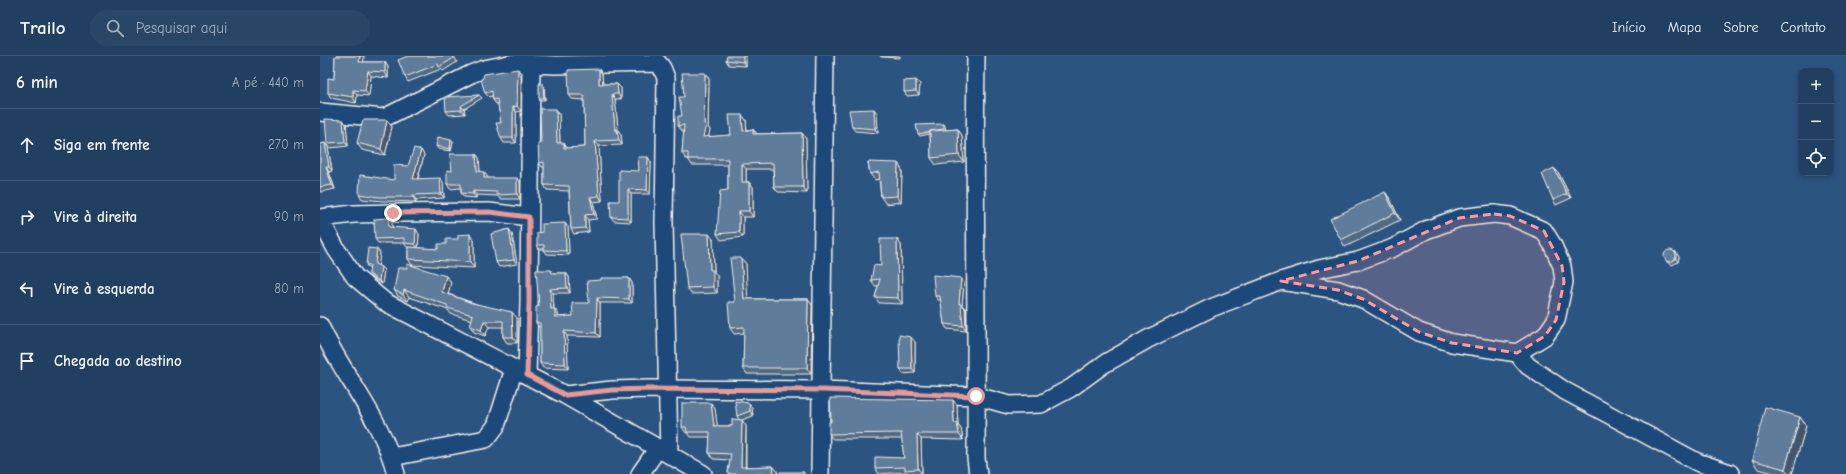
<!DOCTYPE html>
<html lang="pt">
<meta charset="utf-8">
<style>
:root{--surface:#213f61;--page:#294667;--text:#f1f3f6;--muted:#a2afbd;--line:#3e5876}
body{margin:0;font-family:"Comic Neue",sans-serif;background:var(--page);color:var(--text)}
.controls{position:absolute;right:12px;top:12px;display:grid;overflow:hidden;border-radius:8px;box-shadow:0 2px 6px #0003}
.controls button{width:36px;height:36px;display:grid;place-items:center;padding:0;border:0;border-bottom:1px solid var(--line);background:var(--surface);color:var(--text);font:20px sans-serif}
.stop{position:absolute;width:12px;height:12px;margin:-9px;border:3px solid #e69b98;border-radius:50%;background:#fff}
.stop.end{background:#e69b98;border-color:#fff;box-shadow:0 1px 4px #0008}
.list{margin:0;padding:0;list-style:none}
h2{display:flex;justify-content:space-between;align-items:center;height:52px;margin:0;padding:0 16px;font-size:17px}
h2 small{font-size:13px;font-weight:400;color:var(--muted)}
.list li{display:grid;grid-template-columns:26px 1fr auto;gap:12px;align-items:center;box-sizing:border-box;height:72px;padding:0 16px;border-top:1px solid var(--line)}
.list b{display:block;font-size:15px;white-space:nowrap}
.list em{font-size:13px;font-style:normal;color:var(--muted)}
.icon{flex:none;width:22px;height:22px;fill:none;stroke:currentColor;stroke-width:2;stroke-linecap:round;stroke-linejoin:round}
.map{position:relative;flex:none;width:1526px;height:418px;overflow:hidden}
header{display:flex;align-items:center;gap:24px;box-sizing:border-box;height:56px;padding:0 20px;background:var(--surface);border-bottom:1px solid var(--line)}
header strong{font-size:19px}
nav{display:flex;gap:22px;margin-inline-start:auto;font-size:14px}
.search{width:280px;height:36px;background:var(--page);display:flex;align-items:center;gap:10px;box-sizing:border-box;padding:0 14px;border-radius:22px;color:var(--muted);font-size:15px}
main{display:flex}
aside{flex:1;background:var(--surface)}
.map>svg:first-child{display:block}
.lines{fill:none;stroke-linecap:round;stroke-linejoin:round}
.minor-casing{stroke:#f4f1e8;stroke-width:20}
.minor{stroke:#1f4a7a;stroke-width:17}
.wall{fill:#516a84;stroke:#f4f1e8}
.shaded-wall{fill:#42566c;stroke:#f4f1e8}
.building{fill:#5e7b9a;stroke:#f4f1e8}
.route{stroke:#e69b98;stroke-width:5}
.marked{fill:#ff9aa2;fill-opacity:0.2;stroke:#ff9aa2;stroke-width:3;stroke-dasharray:8 5;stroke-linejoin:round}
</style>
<header>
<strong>Trailo</strong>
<div class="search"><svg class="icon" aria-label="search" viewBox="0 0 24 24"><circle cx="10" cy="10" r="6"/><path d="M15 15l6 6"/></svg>Pesquisar aqui</div>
<nav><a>Início</a><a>Mapa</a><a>Sobre</a><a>Contato</a></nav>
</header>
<main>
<aside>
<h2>6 min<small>A pé · 440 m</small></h2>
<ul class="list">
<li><svg class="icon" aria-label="ahead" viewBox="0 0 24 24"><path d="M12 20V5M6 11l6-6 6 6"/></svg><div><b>Siga em frente</b></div><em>270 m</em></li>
<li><svg class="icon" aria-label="right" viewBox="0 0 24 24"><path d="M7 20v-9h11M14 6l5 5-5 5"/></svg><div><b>Vire à direita</b></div><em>90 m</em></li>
<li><svg class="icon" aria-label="left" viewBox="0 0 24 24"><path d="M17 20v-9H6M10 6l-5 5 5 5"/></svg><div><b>Vire à esquerda</b></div><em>80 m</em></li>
<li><svg class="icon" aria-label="arrive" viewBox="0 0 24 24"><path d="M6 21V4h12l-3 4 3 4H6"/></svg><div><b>Chegada ao destino</b></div></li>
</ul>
</aside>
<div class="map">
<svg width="1526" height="418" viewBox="0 0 1526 418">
<rect width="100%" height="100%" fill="#2c5481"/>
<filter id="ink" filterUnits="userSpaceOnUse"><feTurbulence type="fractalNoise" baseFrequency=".025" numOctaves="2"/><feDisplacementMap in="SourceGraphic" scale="8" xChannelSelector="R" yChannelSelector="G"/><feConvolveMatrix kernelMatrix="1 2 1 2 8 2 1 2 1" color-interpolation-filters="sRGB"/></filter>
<g filter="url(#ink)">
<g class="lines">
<defs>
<path id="minor" d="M656,0C654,134 657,268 656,402L658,418
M0,56L64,62L151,18L164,13L194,7L235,9L338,7L342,12L346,22L344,166L349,398
M0,162L34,158L73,157L169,156L209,161
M0,163L16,193L35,221L65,246L245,339L383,418
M0,270C23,320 63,364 76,418
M1197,297L1208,310L1245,335L1377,406L1410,417
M207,319L209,246L211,7
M245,339L292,334L329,333L502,334L656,340L689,349L721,348L751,332L784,308L828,283L891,252L961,225L999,213L1038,205L1073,192L1106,174L1139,162L1174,158L1190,160L1224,175L1232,188L1242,210L1244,226L1236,264L1225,280L1197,297L1132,287L1099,276L1043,243L1018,234L961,225
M72,401L166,383L176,370L194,313
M320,418L338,392
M500,418L505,0"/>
</defs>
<!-- minor casing -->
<use href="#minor" class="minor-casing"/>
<!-- minor -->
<use href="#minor" class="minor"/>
</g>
<!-- wall -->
<path class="wall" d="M15,0H44L43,6H65L68,11V22L51,20L49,40L37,39L36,47L11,42L8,37L14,23Z
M88,0H134L137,6L123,15L121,13L88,26L85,21Z
M426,0V10L409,9L406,4Z
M560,0H580V2L561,1Z
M279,13L282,18L283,28H297L301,32V43H295L298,74L301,79L302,89L279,90L282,145L273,146L277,163L268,164L269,176L254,178L251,173L249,135L227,134L224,129V111H222L219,107L221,87L239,58L240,87L247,92L265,91L264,44L252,43L249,39Z
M385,17L389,23L388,71L390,74L388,81L411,79L422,59L426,64L427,74L433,73L437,78L482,77L486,83L487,137L458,136L454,131L453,113H426V126H429L433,131V161H423V181L401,184L397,178L408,134V109H372L368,103H366L362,97L364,75H362L358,70L362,60L364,41Z
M201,18V55L196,56V87H184L181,82V67L178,48H176L173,44L172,40L169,41L165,37Z
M596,24L600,28L599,39L587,40L584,36Z
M224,31L225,44H221L219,42Z
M159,39L162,42L144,53L145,58L129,59L126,55Z
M557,57L558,77L535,75L532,71Z
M23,64L26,68L28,90L10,92L7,87Z
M67,64L72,71L65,99L42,94L37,87Z
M624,68L625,70L626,74L638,73L642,80L644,106L616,109L611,102L610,78L600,80L598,78Z
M131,84L133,86L131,95L118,93L116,90Z
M5,87L8,91L12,115L9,116L15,133L1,136L0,135V88Z
M101,94L104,99L98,123L123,126L124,142L96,144V146L63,145L42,143L39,138L74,124L88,110Z
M156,98L159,102L160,116L167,120V122L200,126V143H180L178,140L156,139V142L144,141L141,137V132L130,133L127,128L132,115Z
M331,106L330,138H311V166L294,165L291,161L299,145L319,115Z
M548,106L582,114L581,146L566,148L561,141L559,123L555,124L550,118Z
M1234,112L1238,116L1251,142L1236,149L1233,144Z
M1065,136L1070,143L1080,164L1025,191L1021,184Z
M72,167V171L99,178L98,192L118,193L126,188L154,184V212L92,209L88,203V192L87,191L84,187H58L55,183Z
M248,171L249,199L227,198L224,194V193H219L217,189L222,176Z
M192,178L197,208L179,211L176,206Z
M393,183L394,216L397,219V237L371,238L367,232Z
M577,183L581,189L582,248L559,247L555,241L558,230H555L551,224L561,210Z
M1355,195L1359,201L1358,206L1352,209L1348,207L1346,205Z
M60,197L58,210L61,211L64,214L62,228L52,222L49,218L50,213H49L46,209Z
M421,202L426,208L427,243H488L492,249L491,318H427L423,312L424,277L414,278L410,272L415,246Z
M233,217H246L249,221L250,237H233L234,253L238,257V261L253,260L269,247L281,224L309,222L312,227V247H280V281L247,280L248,313L223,312L220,307V271H219L216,267L219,250Z
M126,220L131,226L128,238L197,262V287H187L183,281V271H169L165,280L154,276L150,270L152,264L131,258L128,254L89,241L88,245L78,240L74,234Z
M641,222L644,227L642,249L645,252L646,275L627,273L624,268L621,244H618L615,240Z
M595,286V317L583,318L580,313Z
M391,347L395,353L397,370H412L419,364L417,360L432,352L433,360L422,364L426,370V411L453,410L457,415L458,418H409L408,417L410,404L393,403L389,397L390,381H371L368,377H366L362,371Z
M637,349L638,369L641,373L643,384L601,383L602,418H588L586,416L559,418L555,412L584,402L582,383H513L509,378Z
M1480,361L1486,370L1472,418H1458L1438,413L1432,404Z"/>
<!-- shaded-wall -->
<path class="shaded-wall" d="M40,0H44L43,11L39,6Z
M423,0H426V10L423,6Z
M65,6L68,11V22L65,16Z
M198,13L201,18V55L197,50Z
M279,13L282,18L283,33L279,28Z
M48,15L51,20L49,40L45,35Z
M385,17L389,23L388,71L390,74L387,87L383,81L384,68Z
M596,24L600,28L599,39L596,35Z
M223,28L224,31L225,44L224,42Z
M297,28L301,32V43L298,38Z
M33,34L37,39L36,47L33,41Z
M292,38L295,43L298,74L301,79L302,89L299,84L295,74Z
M141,50L144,53L145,58L142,54Z
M193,51L196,56V87L193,82Z
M236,53L239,58L240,92L237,87Z
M554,53L557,57L558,77L555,73Z
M422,59L426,64L427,80L423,75Z
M23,64L26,68L28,90L25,86Z
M67,64L72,71L65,99L61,93Z
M433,73L437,79L433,78Z
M638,73L642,80L644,106L639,99Z
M482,77L486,83L487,137L483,131Z
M131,84L133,86L131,95L130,93Z
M275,85L279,90L282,145L279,140Z
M5,87L8,91L12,115L9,111Z
M244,87L247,92H244Z
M101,94L104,99L96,128L93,123Z
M156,98L159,102L160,120L157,115Z
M328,101L331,106L330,138L327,134Z
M578,107L582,114L581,146L577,140Z
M422,108L426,113V131L422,126Z
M6,111L9,116L15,133L12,129Z
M1234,112L1238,116L1251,142L1247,138Z
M164,116L167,120V127L164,122Z
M120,122L123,126L124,142L121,138Z
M197,122L200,126V143L197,138Z
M429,126L433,131V161L429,155Z
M308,133L311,138V166L308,162Z
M153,135L156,139V142L153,138Z
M1065,136L1070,143L1080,164L1075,157Z
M93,139L96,144V146L93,141Z
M270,141L273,146L277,163L274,158Z
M419,155L423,161V181L419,176Z
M265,159L268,164L269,176L265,172Z
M68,162L72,167V175L69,171Z
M245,167L248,171L249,199L246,195Z
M96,173L99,178L98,192L95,188Z
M189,173L192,178L197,208L194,204Z
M150,178L154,184V212L150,206Z
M389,178L393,183L394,216L397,219V237L393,231L390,214Z
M577,183L581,189L582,248L578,242Z
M57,193L60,197L58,212L55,208Z
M1355,195L1359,201L1358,206L1356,203Z
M421,202L426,208L428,250L424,243Z
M61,211L64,214L62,228L59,225Z
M246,217L249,221L250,237L247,232Z
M126,220L131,226L127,243L122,236Z
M309,222L312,227V247L309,243Z
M641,222L644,227L642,249L645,252L646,275L643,270L639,248Z
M230,233L233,237L234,257L231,253Z
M84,234L89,241L88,245L83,239Z
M277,242L280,247V281L276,277Z
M488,243L492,249L491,318L487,312Z
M235,253L238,257V265L235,261Z
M192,256L197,262V287L193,281Z
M164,265L169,271L165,280L161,274Z
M244,275L247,280L248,313L245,308Z
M591,281L595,286V317L592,313Z
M633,344L637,349L638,369L641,373L643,384L639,378L634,367Z
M391,347L395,353L398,375L394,370Z
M429,347L432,352L433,360L430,355Z
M1480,361L1486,370L1472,418H1469L1465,413Z
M422,364L426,370L425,417L421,411Z
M597,378L601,383L602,418L598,413Z
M453,410L457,415L458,418H454Z"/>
<!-- building -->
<path class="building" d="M15,0H40L39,6H65V16L48,15L45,35L33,34V41L8,37V22L14,23Z
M88,0H133L134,2L119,11L118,8L85,21L78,4Z
M407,0H423V6L406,4Z
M198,13L197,50L193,51V82H181L176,67H181L177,43L173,44L172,35L165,37L161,23L163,22L164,18Z
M279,13V28H297L298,38H292L295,74H297L299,84L275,85L279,140L270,141L274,158L265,159V172L251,173L249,130L224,129V106L219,107L218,87H221L220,53H236L237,87H244V92L265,91L264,39H249L248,14Z
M362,17H385L384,68L386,69L383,81L411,79L409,59H422L423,75L433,73V78L482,77L483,131H454L453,107L422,108V126H429V155H419V176L397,178L400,135L408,134V103H368V97H362L364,69L358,70V60H362L359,41H364Z
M596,24V35L584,36V25Z
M219,28H223L224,42H219Z
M159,39L141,50L142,54L126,55L125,41Z
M554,53L555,73L532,71L529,54Z
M5,63L23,64L25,86L7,87Z
M43,64H67L61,93L37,87Z
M624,68V73L610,75V76L598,78L596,69Z
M638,73L639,99L611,102L610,75Z
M118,81L131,84L130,93L116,90Z
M5,87L9,111H6L12,129L0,131V88Z
M94,92L101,94L93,123L120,122L121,138L93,139V141H59L39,138L40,119L74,124V109L88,110Z
M130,98H156L157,115L164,116V122H197V138L177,139V136L153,135V138L141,137V128H127V114L132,115Z
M318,101H328L327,134L308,133V162L291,161L290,145H299V114L319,115Z
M548,106L578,107L577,140L561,141L559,116L550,118Z
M1234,112L1247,138L1233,144L1222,118Z
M1065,136L1075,157L1021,184L1010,163Z
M68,162L69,171L96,173L95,188L84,187V182L55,183L54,163Z
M245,167L246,195L224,194V189H217V177L222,176V168Z
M189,173L194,204L176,206L171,178Z
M150,178V206L88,203V191L118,193V188H126V183H138V179Z
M361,178H389L390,214H393V231L367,232Z
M560,183H577L578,242L555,241L560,223L551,224L554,209L561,210Z
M48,192L57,193L55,208L61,211L59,225L49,218L50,209H46Z
M1344 200a6 6 0 1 1 12 0a6 6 0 1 1-12 0Z
M410,202H421L424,243H488L487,312H423L424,271L410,272L408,246H415Z
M87,208L126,220L122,236L152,247L192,256L193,281H183V265H164L161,274L150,270L153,259L127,252V249L84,234L83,239L74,234L78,212H87Z
M216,214H231L232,217H246L247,232L230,233L231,253H235V261L253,260L252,247H269L267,225L281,224V222H309V243L277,242L276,277L244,275L245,308L220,307V267H216V251L219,250Z
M613,219L641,222L639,248H641L643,270L624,268L620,240H615Z
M579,279L591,281L592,313H580Z
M510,342L633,344L634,367H637L639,378H597L598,413L585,414V411L555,412V401L584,402L581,377L509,378V366H511Z
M415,345L429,347L430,355L417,360Z
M362,347H391L394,370H412V363L422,364L421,411L453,410L454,418H411L408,417L411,398L389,397L390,376H367L366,371H362Z
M1445,351L1480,361L1465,413L1432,404Z
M460,416H484V418H460Z"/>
</g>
<g class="lines" filter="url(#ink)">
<!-- route -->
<path class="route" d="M73,157L169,156L209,161V246L207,319L245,339L292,334L329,333L502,334L656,340"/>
</g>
<!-- marked area -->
<path class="marked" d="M1174,158L1190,160L1224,175L1242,210L1244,226L1236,264L1225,280L1197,297L1132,287L1099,276L1043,243L1018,234L961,225L1038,205L1139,162Z"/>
</svg>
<div class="controls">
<button>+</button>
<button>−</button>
<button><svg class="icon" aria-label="locate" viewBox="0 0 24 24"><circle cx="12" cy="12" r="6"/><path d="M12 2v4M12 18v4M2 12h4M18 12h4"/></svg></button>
</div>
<div class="stop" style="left:656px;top:340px"></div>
<div class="stop end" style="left:73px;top:157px"></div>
</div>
</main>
